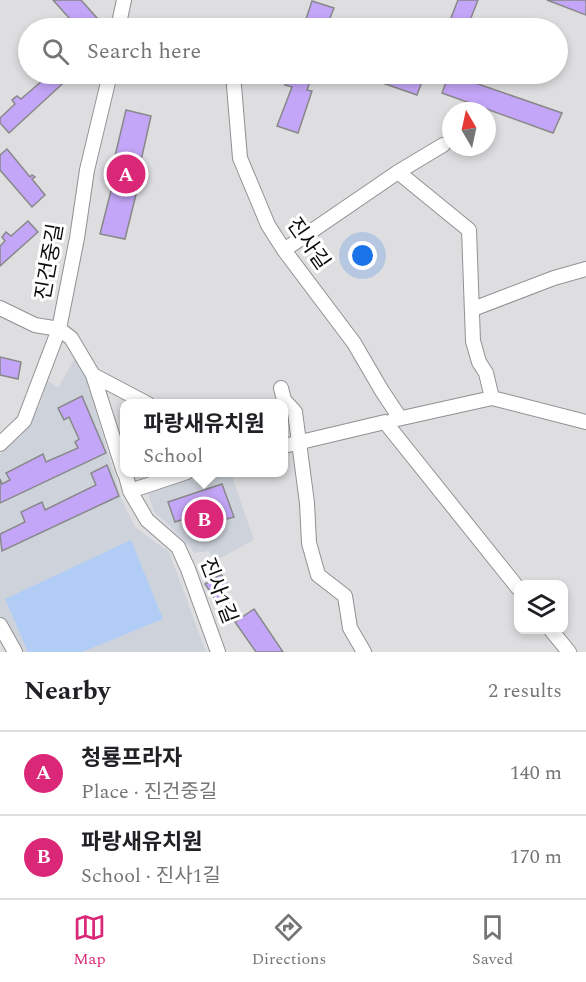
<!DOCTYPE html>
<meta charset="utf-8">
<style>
:root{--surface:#fff;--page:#f2f2f2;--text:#202124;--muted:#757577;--line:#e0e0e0;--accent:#db2777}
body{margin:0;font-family:Spectral,"Noto Sans KR",serif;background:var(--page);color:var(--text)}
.controls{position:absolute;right:18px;bottom:18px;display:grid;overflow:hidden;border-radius:12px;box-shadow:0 3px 9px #0003}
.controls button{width:54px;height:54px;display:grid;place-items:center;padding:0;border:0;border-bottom:2px solid var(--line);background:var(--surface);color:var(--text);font:30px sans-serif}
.compass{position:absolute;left:442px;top:102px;width:54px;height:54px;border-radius:50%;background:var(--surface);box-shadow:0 3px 9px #0003;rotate:351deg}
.you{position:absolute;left:363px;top:256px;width:21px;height:21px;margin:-15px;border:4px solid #fff;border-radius:50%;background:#1a73e8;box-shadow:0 0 0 9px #1a73e833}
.badge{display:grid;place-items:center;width:39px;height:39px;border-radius:50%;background:var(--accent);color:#fff;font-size:20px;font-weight:700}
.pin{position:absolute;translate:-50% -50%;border:3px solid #fff;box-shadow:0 2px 6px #0006}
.popup{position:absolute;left:120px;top:399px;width:168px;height:78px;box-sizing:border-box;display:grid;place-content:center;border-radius:12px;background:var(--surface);filter:drop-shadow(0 2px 4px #0005);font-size:20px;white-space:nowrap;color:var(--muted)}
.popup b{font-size:22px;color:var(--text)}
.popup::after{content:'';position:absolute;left:50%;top:100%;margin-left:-12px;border:12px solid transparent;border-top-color:var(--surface)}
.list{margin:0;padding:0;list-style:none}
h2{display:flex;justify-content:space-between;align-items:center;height:78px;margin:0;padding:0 24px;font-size:26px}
h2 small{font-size:20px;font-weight:400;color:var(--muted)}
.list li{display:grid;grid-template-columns:39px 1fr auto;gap:18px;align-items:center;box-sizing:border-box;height:84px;padding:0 24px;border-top:2px solid var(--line)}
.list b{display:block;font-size:22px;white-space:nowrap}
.list p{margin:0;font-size:20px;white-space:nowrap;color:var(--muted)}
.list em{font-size:20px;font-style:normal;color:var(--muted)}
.icon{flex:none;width:33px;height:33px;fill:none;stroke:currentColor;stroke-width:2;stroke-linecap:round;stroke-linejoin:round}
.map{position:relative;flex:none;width:586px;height:652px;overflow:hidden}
.search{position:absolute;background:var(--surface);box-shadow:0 3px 9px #0003;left:18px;right:18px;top:18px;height:66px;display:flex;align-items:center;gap:15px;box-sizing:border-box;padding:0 21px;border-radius:33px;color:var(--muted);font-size:22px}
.sheet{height:246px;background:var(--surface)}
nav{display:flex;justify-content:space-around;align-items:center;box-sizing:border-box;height:84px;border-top:2px solid var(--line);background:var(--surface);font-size:16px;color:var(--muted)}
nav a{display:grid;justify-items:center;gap:3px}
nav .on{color:var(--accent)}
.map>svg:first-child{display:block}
.built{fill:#ced3db}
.pitch{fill:#b1cdf6}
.building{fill:#c3a6f7;stroke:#888889;stroke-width:1.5}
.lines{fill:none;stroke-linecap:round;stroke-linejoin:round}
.minor-casing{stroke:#909192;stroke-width:16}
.minor{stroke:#fff;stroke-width:14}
.labels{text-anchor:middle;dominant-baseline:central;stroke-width:6;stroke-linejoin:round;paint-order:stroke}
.street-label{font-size:21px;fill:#0d0d0e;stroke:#fff}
</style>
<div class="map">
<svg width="586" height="652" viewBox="0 0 586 652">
<rect width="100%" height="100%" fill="#dedee0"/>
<!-- built -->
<path class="built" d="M76,356L86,377L121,498L135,527L169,552L206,652H18L0,615V454L25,432L40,404L47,380L58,388Z
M200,473H231L254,540L213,562L209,551L195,553L169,525L154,512L147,490Z"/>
<!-- pitch -->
<path class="pitch" d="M131,540L163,619L82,652H28L5,599Z"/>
<!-- building -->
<path class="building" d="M53,0H81L97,18L85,28H78Z
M458,0H478L467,28H447Z
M547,0H586V15Z
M312,1L334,8L326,28H303Z
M50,74H73L9,133L0,123V118L15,104L12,100L17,96L21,99Z
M289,74H313L307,90L312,91L298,133L277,126L292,87L285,85Z
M377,74H417L424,76L417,95L374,80Z
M449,74L562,113L553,133L442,93Z
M126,110L151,116L140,165L143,166L125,239L100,234L113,183L109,181Z
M7,149L30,177L32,175L35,177L32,179L45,195L32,207L0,170V155Z
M28,221L38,232L0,266V246L5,241L2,237L6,232L11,236Z
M0,357L21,362L18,379L0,375Z
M82,396L106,453L0,503V479L2,484L10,480L6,473L43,454L46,462L78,448L75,442L79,439L69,417L64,420L58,408Z
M107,465L119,496L2,551L0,534L25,522L21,512L42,502L45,510L96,485L91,473Z
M222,484L234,517L216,522L212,510L175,522L168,502Z
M221,574L230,587L220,595L222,598L217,602L205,584Z
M254,609L283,652H256L235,622Z"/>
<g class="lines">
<defs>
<path id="minor" d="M118,28L124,0
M233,74L240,158L268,225L284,250L354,343L382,391L400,418
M398,172L469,230L473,341L479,362L486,373L492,398
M284,250L398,172L443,145
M0,308L35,325L59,329L71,338L93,375L124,472
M473,309L554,278L586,269
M93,375L148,404
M281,388L284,400L295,412L307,503L309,543L318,575L345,596L350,628L364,652
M393,420L492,398L586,422
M0,444L24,421L59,329L77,238L87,170L110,74
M284,446L385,422L518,588
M125,472L130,491L147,520L178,547L188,569L218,652
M130,491L187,472
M0,625L15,652
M551,630L569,652"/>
</defs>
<!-- minor casing -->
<use href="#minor" class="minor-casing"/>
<!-- minor -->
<use href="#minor" class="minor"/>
</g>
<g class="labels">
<!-- street labels -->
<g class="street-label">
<text transform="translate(308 244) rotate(55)">진사길</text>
<text transform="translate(50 262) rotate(-80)">진건중길</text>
<text transform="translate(218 591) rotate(69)">진사1길</text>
</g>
</g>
</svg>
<div class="controls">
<button><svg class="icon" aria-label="layers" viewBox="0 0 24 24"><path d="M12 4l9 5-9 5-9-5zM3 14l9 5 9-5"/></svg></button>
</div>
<svg class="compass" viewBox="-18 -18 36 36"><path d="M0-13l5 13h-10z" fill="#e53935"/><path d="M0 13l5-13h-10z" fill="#757577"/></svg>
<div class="you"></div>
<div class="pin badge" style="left:126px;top:174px">A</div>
<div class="pin badge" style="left:204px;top:519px">B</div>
<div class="popup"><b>파랑새유치원</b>School</div>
<div class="search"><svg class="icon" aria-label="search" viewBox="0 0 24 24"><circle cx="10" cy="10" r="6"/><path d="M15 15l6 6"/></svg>Search here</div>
</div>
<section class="sheet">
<h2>Nearby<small>2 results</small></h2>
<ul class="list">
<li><span class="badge">A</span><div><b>청룡프라자</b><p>Place · 진건중길</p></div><em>140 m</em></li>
<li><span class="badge">B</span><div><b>파랑새유치원</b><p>School · 진사1길</p></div><em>170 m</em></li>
</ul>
</section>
<nav>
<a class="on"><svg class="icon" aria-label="map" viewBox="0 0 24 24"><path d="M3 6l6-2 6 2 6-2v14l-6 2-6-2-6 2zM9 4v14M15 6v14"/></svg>Map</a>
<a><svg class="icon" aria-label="directions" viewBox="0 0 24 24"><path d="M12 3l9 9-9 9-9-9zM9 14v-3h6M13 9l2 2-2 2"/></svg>Directions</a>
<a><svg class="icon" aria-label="saved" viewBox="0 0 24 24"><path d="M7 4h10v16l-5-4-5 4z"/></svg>Saved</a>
</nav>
